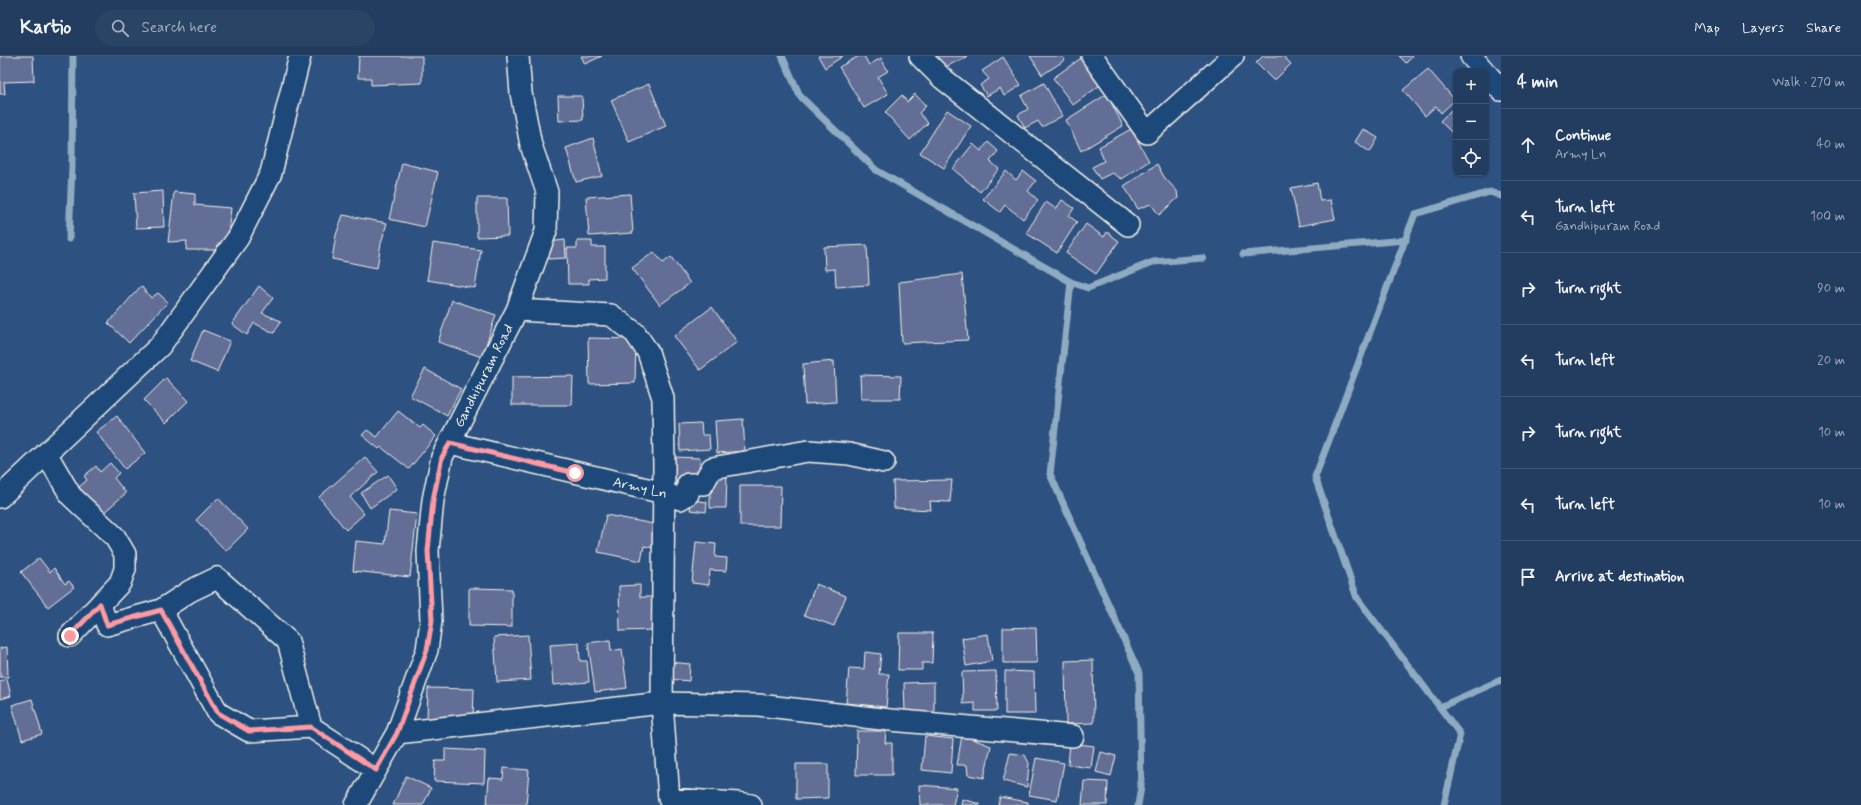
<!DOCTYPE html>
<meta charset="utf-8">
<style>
:root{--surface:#223d60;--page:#2a4466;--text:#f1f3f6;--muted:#a2aebd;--line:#3f5675}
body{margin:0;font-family:Mynerve,sans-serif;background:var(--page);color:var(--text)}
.controls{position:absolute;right:12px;top:12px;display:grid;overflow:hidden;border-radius:8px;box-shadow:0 1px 3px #0004}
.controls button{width:36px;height:36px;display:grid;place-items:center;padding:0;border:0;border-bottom:1px solid var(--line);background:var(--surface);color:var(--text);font:20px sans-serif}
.stop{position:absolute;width:12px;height:12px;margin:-9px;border:3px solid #ff9aa2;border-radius:50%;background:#fff}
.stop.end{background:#ff9aa2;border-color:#fff;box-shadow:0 1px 4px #0008}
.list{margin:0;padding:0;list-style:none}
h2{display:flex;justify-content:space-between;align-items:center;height:52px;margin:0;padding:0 16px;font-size:17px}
h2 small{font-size:13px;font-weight:400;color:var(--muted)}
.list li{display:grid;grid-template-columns:26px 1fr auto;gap:12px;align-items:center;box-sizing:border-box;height:72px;padding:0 16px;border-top:1px solid var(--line)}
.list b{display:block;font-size:15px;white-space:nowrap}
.list p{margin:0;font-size:13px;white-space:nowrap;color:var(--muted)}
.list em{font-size:13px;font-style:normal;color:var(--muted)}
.icon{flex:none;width:22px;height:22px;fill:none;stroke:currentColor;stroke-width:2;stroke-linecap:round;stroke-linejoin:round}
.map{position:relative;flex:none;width:1501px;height:749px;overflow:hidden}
header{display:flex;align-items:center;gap:24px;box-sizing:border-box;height:56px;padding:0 20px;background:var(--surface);border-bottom:1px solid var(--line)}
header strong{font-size:19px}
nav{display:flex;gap:22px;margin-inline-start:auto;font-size:14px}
.search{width:280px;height:36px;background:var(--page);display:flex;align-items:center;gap:10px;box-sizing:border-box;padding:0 14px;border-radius:22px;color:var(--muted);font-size:15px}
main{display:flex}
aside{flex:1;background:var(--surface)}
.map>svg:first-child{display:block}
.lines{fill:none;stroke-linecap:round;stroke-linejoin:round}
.stream{stroke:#8eabc1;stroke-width:7}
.building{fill:#646e96;stroke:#f4f1e8}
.street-casing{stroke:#f4f1e8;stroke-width:24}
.street{stroke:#1f4a7a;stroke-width:21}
.route{stroke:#ff9aa2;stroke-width:5}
.labels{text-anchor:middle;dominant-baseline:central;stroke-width:3;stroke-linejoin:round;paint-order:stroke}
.street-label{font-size:14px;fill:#f4f1e8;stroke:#1f4a7a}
</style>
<header>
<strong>Kartio</strong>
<div class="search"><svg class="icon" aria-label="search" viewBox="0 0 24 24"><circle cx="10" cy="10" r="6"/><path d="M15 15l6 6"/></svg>Search here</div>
<nav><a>Map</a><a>Layers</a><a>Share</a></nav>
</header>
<main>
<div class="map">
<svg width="1501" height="749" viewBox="0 0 1501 749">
<rect width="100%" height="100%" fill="#2d5180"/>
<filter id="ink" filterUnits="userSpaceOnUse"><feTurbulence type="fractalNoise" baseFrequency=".025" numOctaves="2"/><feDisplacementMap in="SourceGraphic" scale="8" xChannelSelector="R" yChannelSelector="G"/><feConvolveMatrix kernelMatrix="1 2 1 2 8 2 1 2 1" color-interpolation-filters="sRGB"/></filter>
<g filter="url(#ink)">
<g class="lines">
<!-- stream -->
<path class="stream" d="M782,0L800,40L876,114L1071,226L1088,232L1153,206L1203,202
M69,183L72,110L73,0
M1243,198L1406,184
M1071,226L1050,418L1139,617L1141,731L1138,749
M1440,651L1501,624
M1444,749L1460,678L1357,542L1315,421L1415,158L1490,136L1501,140"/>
</g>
<!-- building -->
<path class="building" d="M0,0H33L34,25L4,26L5,38H0Z
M359,0H422V27L371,29V22H358Z
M581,0H602L585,8Z
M818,0H843L825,12Z
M859,0H864L869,9L881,2L888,15L878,21L888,38L864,52L839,11Z
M932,0H968L937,15Z
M1030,0H1062L1065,4L1042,19Z
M1084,0L1103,27L1073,49L1053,22Z
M1263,0H1283L1291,8L1274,25L1256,7Z
M1399,0H1413L1406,7Z
M1003,1L1021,29L1004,40L1000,32L987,40L980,29L989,23L982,15Z
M1428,13L1455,44L1441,57L1436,50L1425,60L1403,34Z
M1044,27L1062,60L1042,71L1038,65L1025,72L1018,59L1028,53L1021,40Z
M649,28L666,70L629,86L611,44Z
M915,38L926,50L919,57L928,67L910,84L885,56L902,39L907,46Z
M1107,38L1123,70L1081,95L1066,64Z
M558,40H582L583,64L559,65Z
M1456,49V81L1440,65Z
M947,54L971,70L944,112L920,97Z
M1131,73L1149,105L1122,123L1112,117L1100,123L1092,111L1104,105L1099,91Z
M1363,73L1378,82L1370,96L1355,86Z
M593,82L602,120L576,126L566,92Z
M988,86L998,95L990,105L999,113L980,136L953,113L973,88L981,95Z
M402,107L438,116L425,171L389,163Z
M1157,108L1164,121L1177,135L1178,142L1159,159L1151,148L1138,153L1124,130Z
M1006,115L1016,124L1023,115L1036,125L1028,135L1038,144L1023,163L1005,149L1000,156L983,143Z
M1317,127L1320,145L1331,144L1335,163L1299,170L1291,132Z
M163,135L164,171L136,172L134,137Z
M174,136L195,138V149L231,152L227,187H218L217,194H186L187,185L168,186Z
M630,138L633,177L589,180L586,141Z
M477,142H507L508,180L477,181Z
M1062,144L1074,152L1069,160L1077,166L1057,197L1026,177L1046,146L1056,153Z
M343,159L387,167L381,187L377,212L332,203L336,179Z
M1086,168L1104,181L1107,176L1119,185L1096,218L1066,197Z
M565,184L566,202L549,203L548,186Z
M577,185H592V191H605V222L589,223V228H568L567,192H577Z
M433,187L481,194L475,232L427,224Z
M867,189L869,229L836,231L835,213L825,214L824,191Z
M654,196L663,207L671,201L690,227L660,249L632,212Z
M962,218L968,284L902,287L899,226Z
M141,230L151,242L158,237L168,246L129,287L108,267Z
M259,230L273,242L262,257L281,265L274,277L254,267L247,279L232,268Z
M452,244L496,259L482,301L438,286Z
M712,251L737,286L700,314L674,280Z
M203,274L230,285L217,316L190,305Z
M588,282L636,283L635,327L589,328Z
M834,305L836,346L805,348L803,308Z
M425,313L461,333L447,360L410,340Z
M860,319L901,320L900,343H861Z
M573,320L572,349H512V321Z
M166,322L188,345L166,367L144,344Z
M398,355L420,372L423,369L436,380L409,413L381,391L379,393L362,379L367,374L377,381Z
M117,360L145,397L125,413L96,376Z
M743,363L745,395L717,397L715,365Z
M701,367L702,379H709L710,393L680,395L679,368Z
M365,401L378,416L350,441L364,458L346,474L319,441Z
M672,401L700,402V427L672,437Z
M110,407L119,417L114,422L126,437L102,458L79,431L87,424L84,420L96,410L100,416Z
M710,417H727L726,452H710Z
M388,419L397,433L370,452L361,437Z
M952,424L950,446L930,445L931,454L894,452L893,425Z
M740,430H781L780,470H740Z
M218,442L248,473L226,495L196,464Z
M692,444L707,446L706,456L690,454Z
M389,455L417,458L410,521L353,515L356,485L385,488Z
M606,459L659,469L654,492L644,490L641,505L598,496Z
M696,486L716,488L715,501L727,502L726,515L710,514L709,529L692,527Z
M39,502L50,516L54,512L65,528L69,525L74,531L48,551L21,516Z
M816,528L846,540L834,570L804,559Z
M640,529V541H654L655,574L620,575L619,530Z
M469,532L512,533V571L469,570Z
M1036,571L1037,607H1003V572Z
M899,577H933L932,607H922V614H898Z
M988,578L992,605L966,610L962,582Z
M528,579L531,624L497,626L494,581Z
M610,584L611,595L622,593L627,632L595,636L588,587Z
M579,587L580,605H587L589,626L553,629L550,589Z
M7,591L8,621H0V592Z
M865,596L881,598L879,618H889L886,651L846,647L849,612L864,613Z
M1093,604L1094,667L1066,668L1065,605Z
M670,606L690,608L689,625L669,623Z
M996,615L997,655H975V647L963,648L962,616Z
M1005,615L1034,616L1035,658H1005Z
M7,623L11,640L0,643V625Z
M934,626V657H905L904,627Z
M428,632L474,633L473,664L427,663Z
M32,643L42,678L22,684L12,649Z
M857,675H886L885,687H892V719H856Z
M962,679L991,690L984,722L968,719L967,709H957Z
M925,680L953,683L951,717L922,714Z
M1070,687L1094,690L1091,712L1068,709Z
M445,693L485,695L484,727L434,725L435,705H445Z
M1101,696L1116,700L1111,720L1096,716Z
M1010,697L1025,699L1029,707L1027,731L1003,725Z
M1036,702L1064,707L1057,744L1029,739Z
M796,708H828V742L796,743Z
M504,712L529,714L526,749H487L489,722L503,723Z
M406,720L431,732L423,749H393Z
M1084,725L1108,726L1107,749H1082Z
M919,729L957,732L953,749H920Z
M1000,741L1028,746V749H998Z
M962,743L980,748V749H961Z"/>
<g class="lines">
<defs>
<path id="street" d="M920,0L942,22L1128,169
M1092,0L1147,77L1233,0
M1471,0L1484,15
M1486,17L1501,34
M517,254L611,259L635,277L648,296L663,342L664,411L662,647L669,743L738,747L751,749
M450,387L664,437L680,443L688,438V428H703L712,412L808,395L849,398L884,406
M46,397L71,440L115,481L125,498V513L120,527L70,580
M0,441L160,290L238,182L271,117L300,0
M100,548L107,569L161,554L190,535L217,522L288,585L311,671L376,714
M161,554L218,657L249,675L311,671
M397,677L662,647L758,649L890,664L1073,680
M356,749L397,677L427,594L431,565L428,495L433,444L442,401L517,254L546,175L547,136L531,89L521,37L518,0"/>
</defs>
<!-- street casing -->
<use href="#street" class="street-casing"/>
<!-- street -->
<use href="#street" class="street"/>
</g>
</g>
<g class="lines" filter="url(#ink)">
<!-- route -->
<path class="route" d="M70,580L100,548L107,569L161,554L218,657L249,675L311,671L376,714L397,677L427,594L432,565L428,495L433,444L442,401L450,387L575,417"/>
</g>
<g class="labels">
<!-- street labels -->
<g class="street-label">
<text transform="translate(484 320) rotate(-63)">Gandhipuram Road</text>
<text transform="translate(640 432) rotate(13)">Army Ln</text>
</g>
</g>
</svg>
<div class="controls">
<button>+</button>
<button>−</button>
<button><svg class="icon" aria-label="locate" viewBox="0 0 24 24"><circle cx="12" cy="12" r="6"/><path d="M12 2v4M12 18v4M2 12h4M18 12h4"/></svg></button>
</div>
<div class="stop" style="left:575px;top:417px"></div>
<div class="stop end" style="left:70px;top:580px"></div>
</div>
<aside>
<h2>4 min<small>Walk · 270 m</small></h2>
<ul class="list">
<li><svg class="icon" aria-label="ahead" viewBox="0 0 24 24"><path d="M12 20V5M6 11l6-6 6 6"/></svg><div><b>Continue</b><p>Army Ln</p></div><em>40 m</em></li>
<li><svg class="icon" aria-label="left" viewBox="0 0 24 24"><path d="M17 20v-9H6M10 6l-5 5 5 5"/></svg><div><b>Turn left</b><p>Gandhipuram Road</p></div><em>100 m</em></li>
<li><svg class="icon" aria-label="right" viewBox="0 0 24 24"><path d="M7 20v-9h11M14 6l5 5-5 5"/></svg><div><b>Turn right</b></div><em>90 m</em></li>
<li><svg class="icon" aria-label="left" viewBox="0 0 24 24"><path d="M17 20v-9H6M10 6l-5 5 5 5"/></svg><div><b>Turn left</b></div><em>20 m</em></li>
<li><svg class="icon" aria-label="right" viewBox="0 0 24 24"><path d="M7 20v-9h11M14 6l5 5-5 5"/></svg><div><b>Turn right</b></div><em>10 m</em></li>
<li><svg class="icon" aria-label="left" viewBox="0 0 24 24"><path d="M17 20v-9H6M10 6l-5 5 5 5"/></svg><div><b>Turn left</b></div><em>10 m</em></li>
<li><svg class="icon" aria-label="arrive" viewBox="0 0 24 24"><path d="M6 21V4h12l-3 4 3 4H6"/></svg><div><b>Arrive at destination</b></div></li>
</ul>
</aside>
</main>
